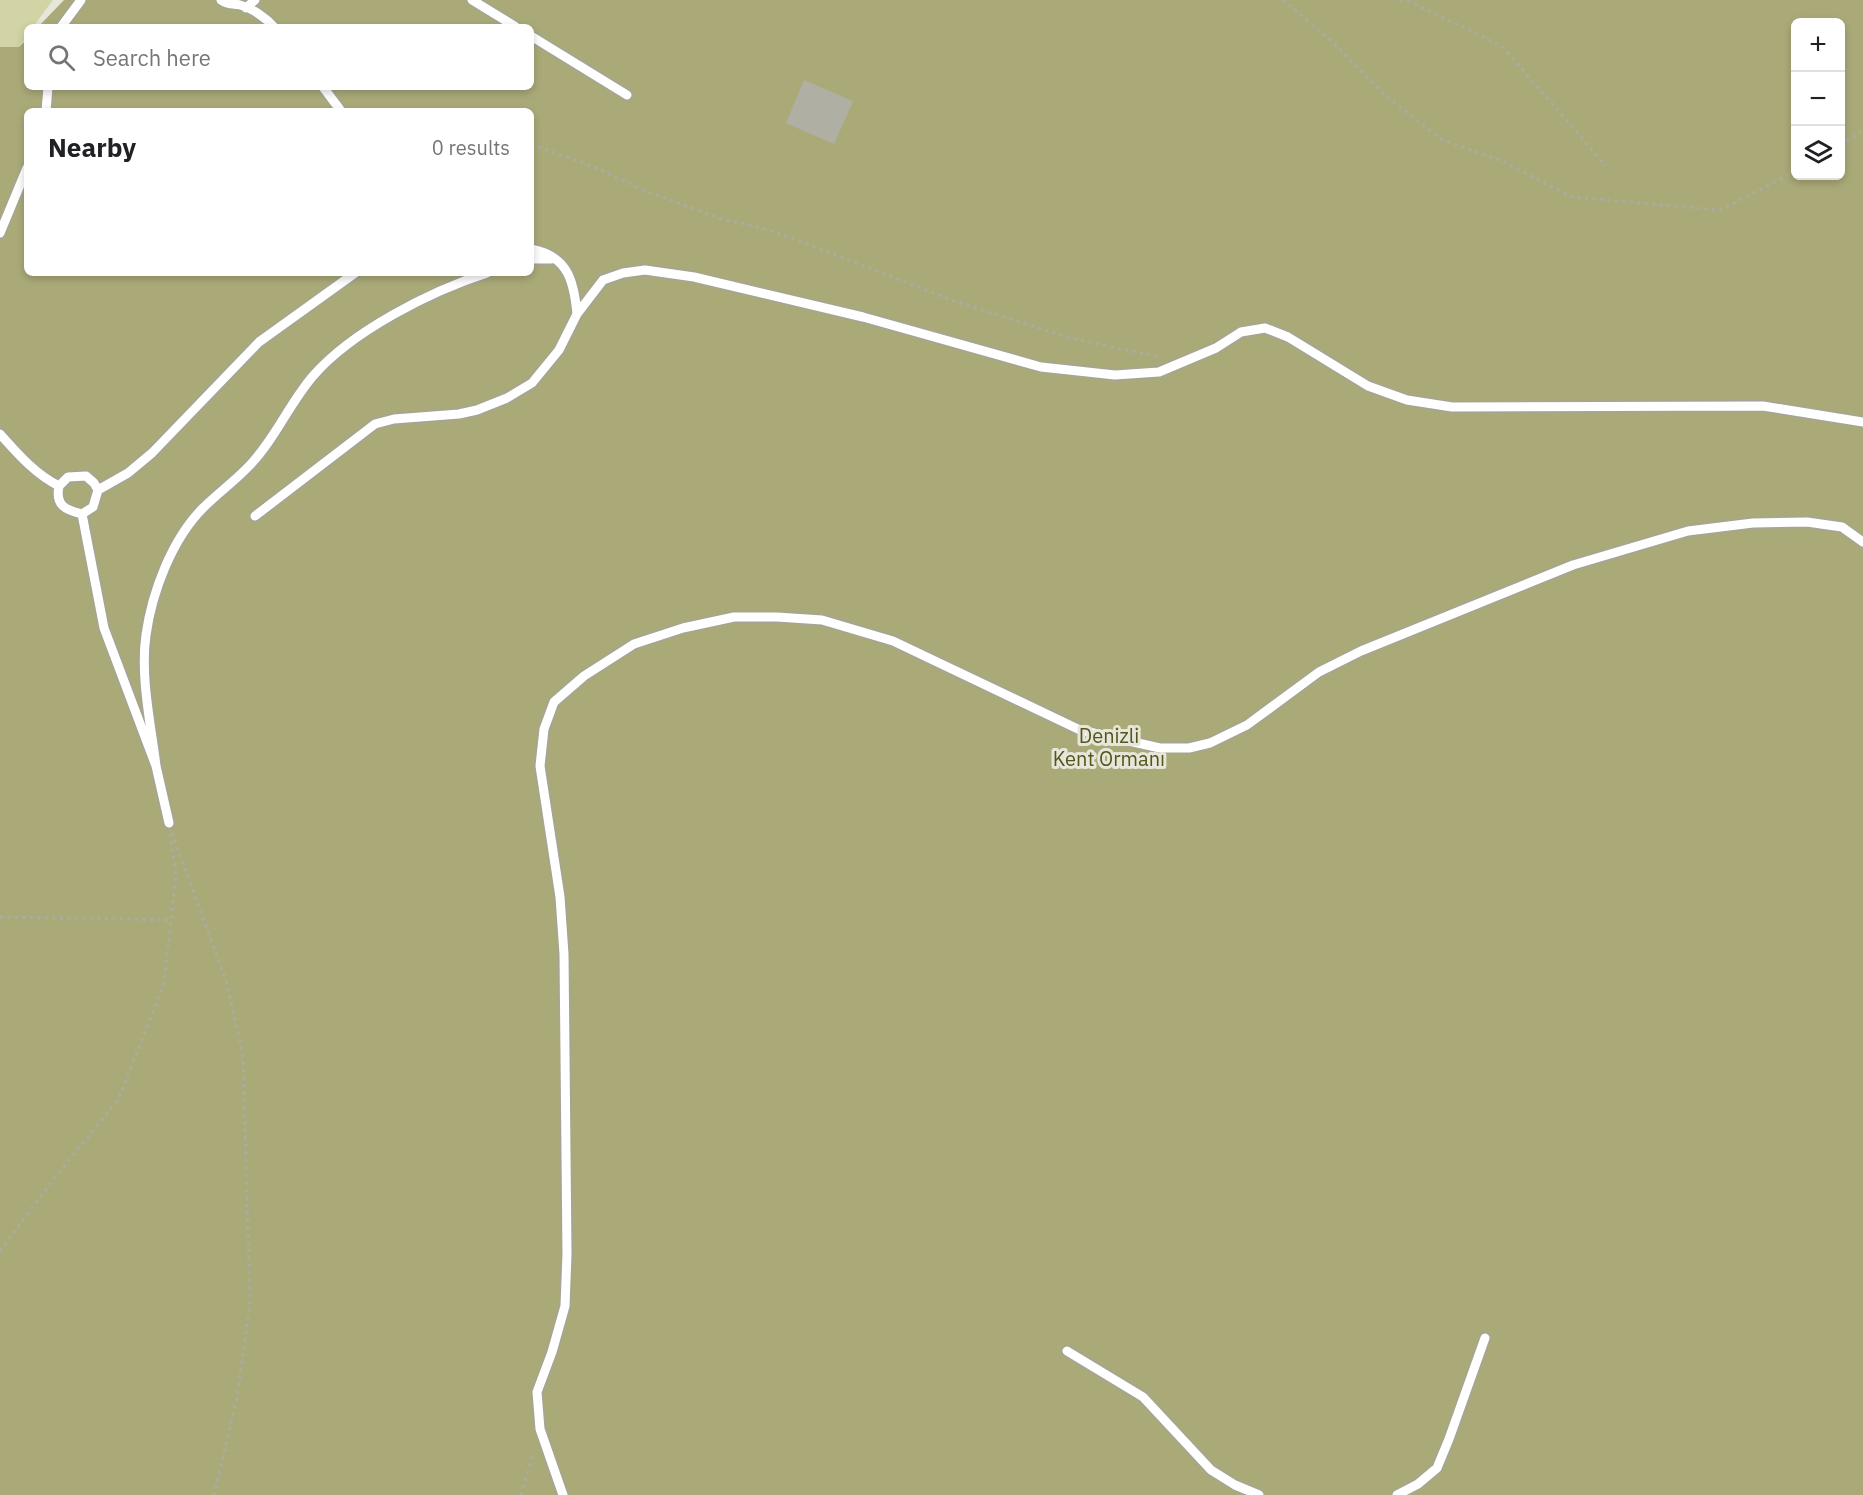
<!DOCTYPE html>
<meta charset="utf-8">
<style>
:root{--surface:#fff;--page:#f6f6f6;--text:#202124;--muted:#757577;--line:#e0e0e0}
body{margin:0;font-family:"IBM Plex Sans",sans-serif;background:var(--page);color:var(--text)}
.controls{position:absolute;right:18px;top:18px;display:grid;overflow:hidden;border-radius:9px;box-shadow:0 3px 9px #0003}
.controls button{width:54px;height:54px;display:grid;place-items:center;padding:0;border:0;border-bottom:2px solid var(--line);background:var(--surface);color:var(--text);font:30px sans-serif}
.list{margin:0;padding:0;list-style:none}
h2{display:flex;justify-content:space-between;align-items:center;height:78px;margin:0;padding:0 24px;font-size:26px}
h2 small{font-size:20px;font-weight:400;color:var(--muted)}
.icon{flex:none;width:33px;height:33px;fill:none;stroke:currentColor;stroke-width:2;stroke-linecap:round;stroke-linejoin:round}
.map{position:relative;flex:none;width:1863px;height:1495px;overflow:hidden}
.search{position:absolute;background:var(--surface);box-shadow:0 3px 9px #0003;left:24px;top:24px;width:510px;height:66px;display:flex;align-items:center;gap:15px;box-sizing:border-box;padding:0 21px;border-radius:9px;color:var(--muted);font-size:22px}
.panel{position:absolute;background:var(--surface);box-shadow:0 3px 9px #0003;left:24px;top:108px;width:510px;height:168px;border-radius:9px}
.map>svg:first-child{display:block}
.green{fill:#d3d4a5}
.forest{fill:#aaaa79;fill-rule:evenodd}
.building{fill:#afb0a3}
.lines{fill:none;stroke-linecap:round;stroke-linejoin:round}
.service-casing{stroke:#a4a498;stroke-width:12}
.path{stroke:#abaca1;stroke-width:3;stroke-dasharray:3 4.5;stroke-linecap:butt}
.service{stroke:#fff;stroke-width:9}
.labels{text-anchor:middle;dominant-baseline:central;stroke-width:6;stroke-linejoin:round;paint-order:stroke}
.park-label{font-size:20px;fill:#56551d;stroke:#e6e7da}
</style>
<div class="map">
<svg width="1863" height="1495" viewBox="0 0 1863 1495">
<rect width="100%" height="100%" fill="#e6e7da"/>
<!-- green -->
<path class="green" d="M0,0H53L33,27H27V36L19,47H0Z"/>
<!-- forest -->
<path class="forest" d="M64,0H1863V1495H0V47H19L27,39V87H531V27H38ZM1796,22H1840V176H1796ZM27,111H531V273H27Z"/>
<!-- building -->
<path class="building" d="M804,80L853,101L834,144L786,123Z"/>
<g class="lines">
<defs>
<path id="service" d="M221,0C228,5 232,3 240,5C252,8 266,18 274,27
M472,0L516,27
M246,8L255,0
M61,27L81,0
M531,36L627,95
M323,87L341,111
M46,111L48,87
M0,233L27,168
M531,249C568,256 574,281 577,314
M531,259H551
M0,434C18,454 35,474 59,486C55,505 65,510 82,514
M59,486L68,477L86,476L94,483L98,490L128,473L152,453L259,342L355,273
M98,490L93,507L82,514L104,628L156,766L169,823
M255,516L375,424L394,419L459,414L477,410L507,398L532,383L559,350L577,314L603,280L623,273L645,270L694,277L863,317L1041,367L1115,375L1159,372L1216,348L1241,332L1265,328L1288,337L1368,386L1407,400L1452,407L1763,406L1863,422
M156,766C151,725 140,676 146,635C152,592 172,539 203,508C218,493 235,481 250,465C275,439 289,404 313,376C352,331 431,291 487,273
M1067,1351L1143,1397L1211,1470L1235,1485L1259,1495
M563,1495L540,1429L537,1392L552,1352L565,1306L567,1254L564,954L560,897L540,766L544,729L554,702L584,676L634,644L683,628L734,617H777L822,620L893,641L1080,730L1160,748H1189L1210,743L1247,725L1319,672L1361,651L1573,565L1688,531L1753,523L1807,522L1842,527L1863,542
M1397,1495L1418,1484L1437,1468L1449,1439L1485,1338"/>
</defs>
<!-- service casing -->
<use href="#service" class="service-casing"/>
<!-- path -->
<path class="path" d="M1283,0L1335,44L1384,94L1440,139L1502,161L1572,197L1721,210L1796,171
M1400,0L1408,1L1502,46L1606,166
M531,144L599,169L643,190L722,219L762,228L797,240L954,301L1070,338L1160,357
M1840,145L1863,131
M172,833L226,981L243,1054L250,1304L236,1402L214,1495
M0,917L172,920
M0,1251L55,1177L118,1100L164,984L176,873L170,834
M521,1495L534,1451"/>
<!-- service -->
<use href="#service" class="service"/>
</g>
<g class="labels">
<!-- park labels -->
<g class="park-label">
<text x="1109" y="735">Denizli<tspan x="1109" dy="23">Kent Ormanı</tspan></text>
</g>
</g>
</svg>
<div class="controls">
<button>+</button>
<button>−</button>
<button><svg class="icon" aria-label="layers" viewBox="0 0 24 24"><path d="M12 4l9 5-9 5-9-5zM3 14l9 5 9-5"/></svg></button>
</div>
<div class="search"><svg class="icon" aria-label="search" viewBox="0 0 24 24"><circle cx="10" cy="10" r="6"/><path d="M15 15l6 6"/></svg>Search here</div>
<section class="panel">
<h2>Nearby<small>0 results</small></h2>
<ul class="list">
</ul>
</section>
</div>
